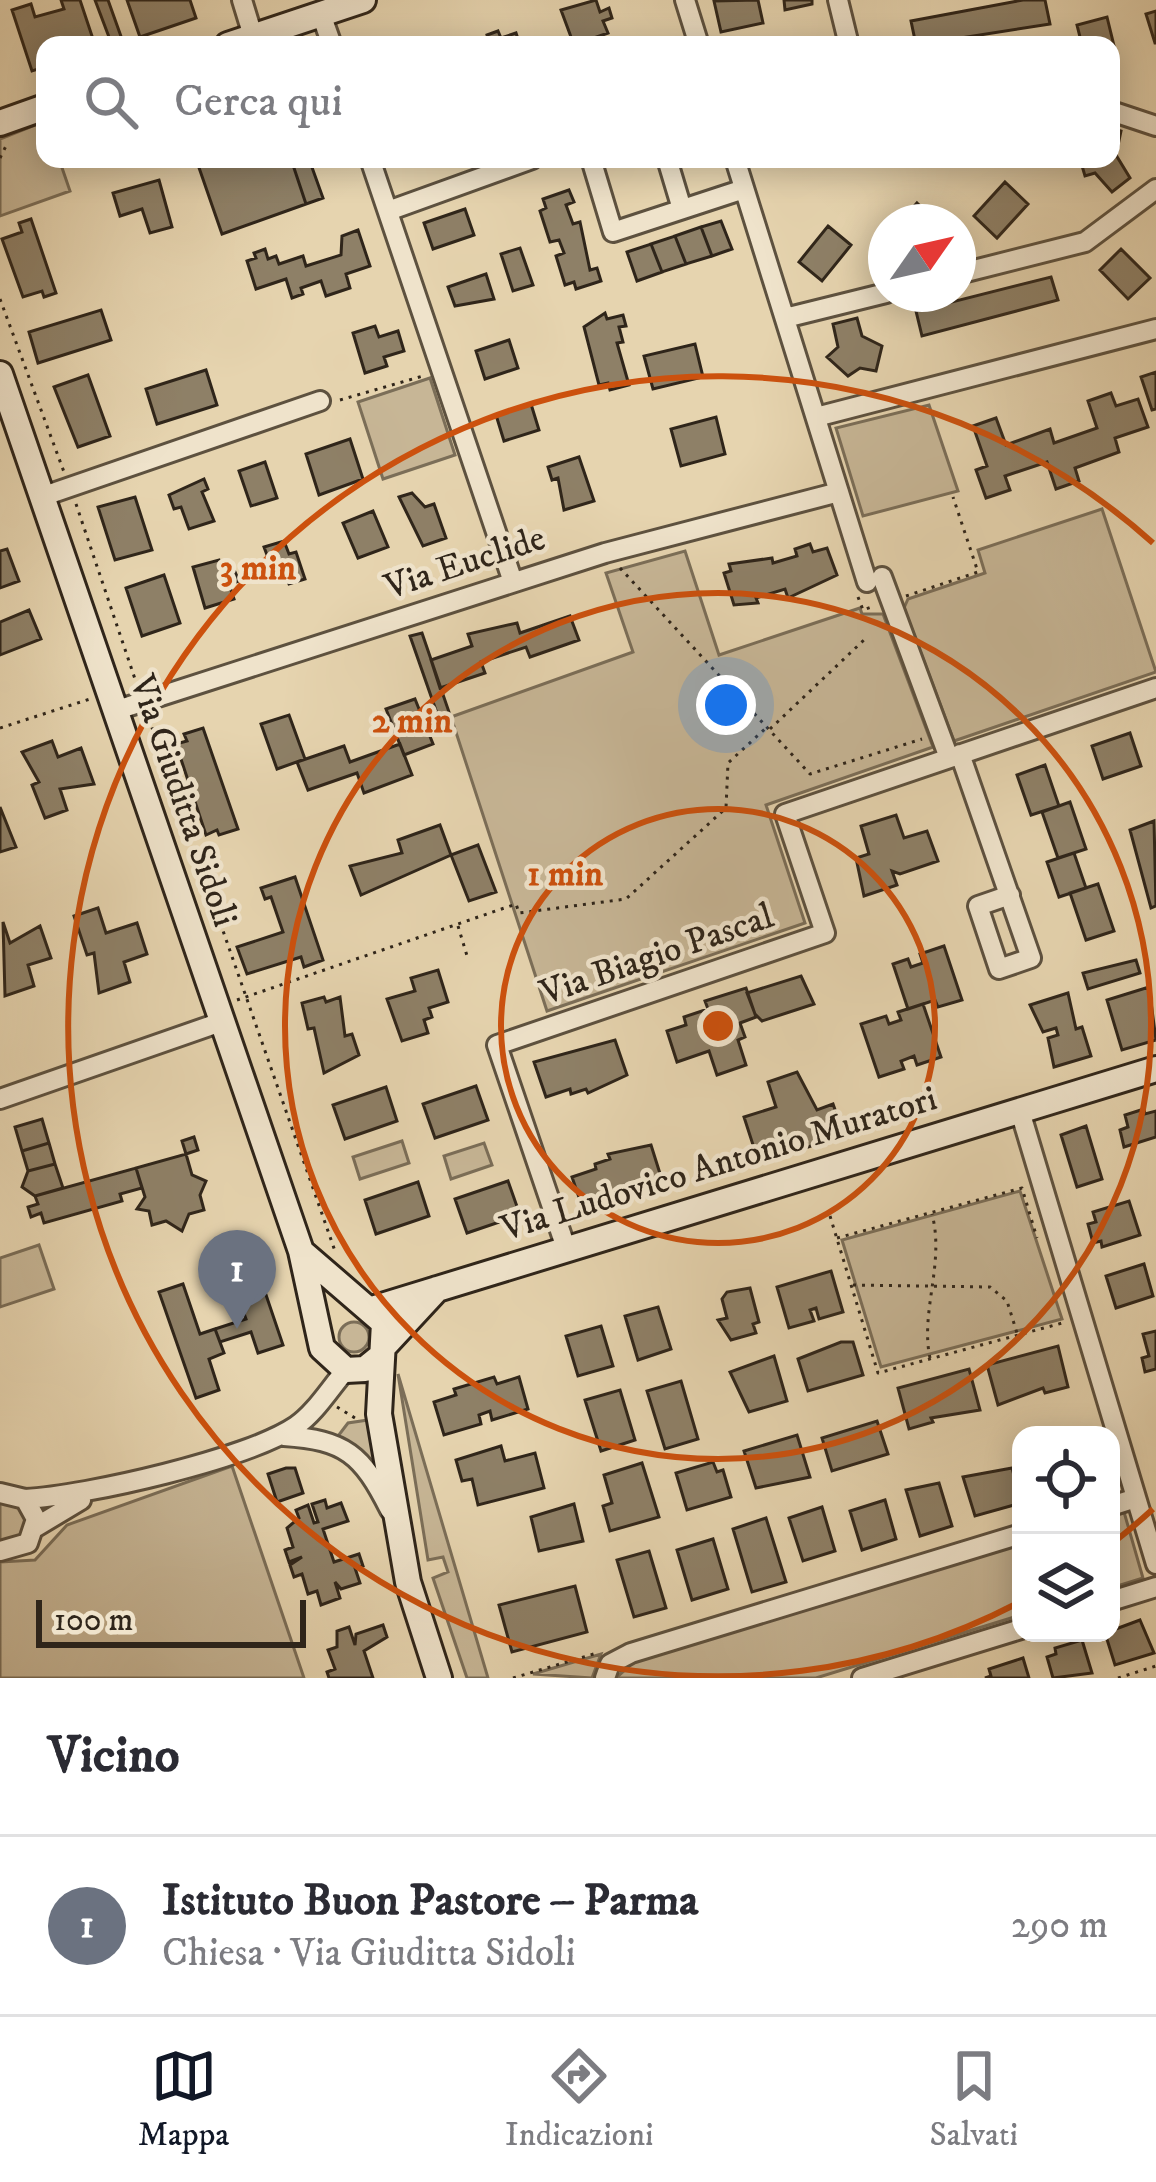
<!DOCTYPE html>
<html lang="it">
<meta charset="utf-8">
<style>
:root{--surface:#fff;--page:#f2f2f3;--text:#2b2b33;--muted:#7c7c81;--line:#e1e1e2;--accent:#111827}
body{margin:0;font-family:"IM FELL DW Pica",serif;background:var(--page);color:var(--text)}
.controls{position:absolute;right:36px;bottom:36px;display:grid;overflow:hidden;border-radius:24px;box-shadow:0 6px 30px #0003}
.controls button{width:108px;height:108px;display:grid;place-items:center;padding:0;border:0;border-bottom:3px solid var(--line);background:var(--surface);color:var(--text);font:60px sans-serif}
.compass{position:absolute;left:868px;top:204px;width:108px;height:108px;border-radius:50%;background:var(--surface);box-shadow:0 6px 30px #0003;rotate:56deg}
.scale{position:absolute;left:36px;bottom:30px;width:270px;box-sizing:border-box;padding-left:12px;border:6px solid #2f251a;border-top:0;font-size:33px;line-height:42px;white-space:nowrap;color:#2f251a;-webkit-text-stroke:9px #efe3cb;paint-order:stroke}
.you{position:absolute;left:726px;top:705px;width:42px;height:42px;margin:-30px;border:9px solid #fff;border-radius:50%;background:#1a73e8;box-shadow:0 0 0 18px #1a73e833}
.badge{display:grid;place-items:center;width:78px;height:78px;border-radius:50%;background:var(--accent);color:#fff;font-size:39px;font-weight:700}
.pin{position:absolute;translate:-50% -99px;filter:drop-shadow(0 3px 6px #0008)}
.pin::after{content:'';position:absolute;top:63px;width:42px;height:36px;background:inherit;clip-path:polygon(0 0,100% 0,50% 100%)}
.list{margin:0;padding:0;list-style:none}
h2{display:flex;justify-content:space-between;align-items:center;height:156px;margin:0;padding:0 48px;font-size:51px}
h2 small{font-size:39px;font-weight:400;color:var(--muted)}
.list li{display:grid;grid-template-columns:78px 1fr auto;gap:36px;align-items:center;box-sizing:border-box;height:180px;padding:0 48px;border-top:3px solid var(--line)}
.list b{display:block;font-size:45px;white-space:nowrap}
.list p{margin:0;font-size:39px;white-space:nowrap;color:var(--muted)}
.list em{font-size:39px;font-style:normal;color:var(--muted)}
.icon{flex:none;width:66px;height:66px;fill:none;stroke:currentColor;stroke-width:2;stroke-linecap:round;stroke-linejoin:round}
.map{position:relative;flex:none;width:1156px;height:1678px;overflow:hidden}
.search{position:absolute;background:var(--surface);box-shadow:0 6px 30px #0003;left:36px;right:36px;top:36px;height:132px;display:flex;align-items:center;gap:30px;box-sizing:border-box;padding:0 42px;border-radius:24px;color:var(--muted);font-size:45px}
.sheet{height:336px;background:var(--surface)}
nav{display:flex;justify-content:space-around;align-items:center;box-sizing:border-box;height:168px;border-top:3px solid var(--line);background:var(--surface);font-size:33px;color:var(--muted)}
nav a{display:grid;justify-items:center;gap:6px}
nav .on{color:var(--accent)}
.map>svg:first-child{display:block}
.green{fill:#c7b696;stroke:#7b6e58;stroke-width:3}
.building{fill:#8e8067;stroke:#2f251a;stroke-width:3}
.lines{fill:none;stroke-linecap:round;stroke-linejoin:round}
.street-casing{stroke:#5d513f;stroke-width:24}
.secondary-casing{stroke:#2f251a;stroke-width:30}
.path{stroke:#2f251a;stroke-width:3;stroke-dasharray:3 6;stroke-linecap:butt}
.street{stroke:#efe3cb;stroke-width:18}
.secondary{stroke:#efe3cb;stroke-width:24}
.ring{fill:none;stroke:#cc510e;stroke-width:6}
.labels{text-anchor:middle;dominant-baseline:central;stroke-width:9;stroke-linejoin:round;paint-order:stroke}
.street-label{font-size:36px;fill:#2f251a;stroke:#efe3cb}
.centre{fill:#cc510e;stroke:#efe3cb;stroke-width:6}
.ring-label{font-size:36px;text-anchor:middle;font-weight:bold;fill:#cc510e;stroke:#efe3cb;stroke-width:9;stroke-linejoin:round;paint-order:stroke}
</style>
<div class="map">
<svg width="1156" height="1678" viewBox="0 0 1156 1678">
<rect width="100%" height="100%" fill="#e6d4af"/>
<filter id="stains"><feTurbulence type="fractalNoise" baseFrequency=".00167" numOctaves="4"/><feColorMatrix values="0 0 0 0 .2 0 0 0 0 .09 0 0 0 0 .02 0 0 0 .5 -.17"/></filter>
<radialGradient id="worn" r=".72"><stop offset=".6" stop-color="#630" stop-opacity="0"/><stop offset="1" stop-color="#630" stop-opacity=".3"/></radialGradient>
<!-- green -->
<path class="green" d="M45,121V159H59L70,191L0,216V139Z
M430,378L455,455L383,479L358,402Z
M929,405L958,491L863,516L836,428Z
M1102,509L1156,672L954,741L904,608L908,599L985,573L978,550Z
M685,551L719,655L860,608L862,614H883L933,747L766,805L805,923L547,1011L451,717L633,652L606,573Z
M402,1141L409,1163L360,1179L353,1157Z
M484,1143L492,1165L451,1179L444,1156Z
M1020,1191L1062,1319L881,1367L842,1240Z
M39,1245L54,1289L0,1307V1258Z
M339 1337a15 15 0 1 1 30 0a15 15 0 1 1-30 0Z
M398,1374L488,1678H467L433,1578L448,1572L443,1557L428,1560Z
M368,1420L375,1463L372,1465L338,1436L348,1423Z
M232,1466L304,1678H0V1562L35,1560L67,1525Z
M0,1501L17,1503L28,1521L18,1540L0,1542Z
M1124,1512L1143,1578L1111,1588V1516Z
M1021,1543V1615L816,1678H616L634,1662Z
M601,1654L592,1678L533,1674Z"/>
<!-- building -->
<path class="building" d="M61,0H80L95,45L74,41L45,45V67L32,71L12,10L31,4L35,17L64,9Z
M95,0H108L123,42L112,45Z
M127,0H190L196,18L140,37Z
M596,0L600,12L609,8L612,18L603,21L608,33L574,45L561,10Z
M758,0L763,23L721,32L714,1Z
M784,0H812V4L785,10Z
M1023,0H1045L1050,24L916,45L911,21Z
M1156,11V43H1155L1146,14Z
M1107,17L1117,58L1111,60V45H1082L1077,25Z
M498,31L501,38L516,33L520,45H481L489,42L487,35Z
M1111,128L1121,131L1116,155L1130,178L1112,192L1095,173L1085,176L1080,159H1111Z
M196,159H291L306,204L222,234Z
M291,159H309L323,198L306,204Z
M159,180L172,227L150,233L142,209L120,216L113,193Z
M1005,182L1028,204L997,238L974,216Z
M569,190L574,202L566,205L573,224L580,222L590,270L597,268L601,281L576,289L574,282L565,285L556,256L564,253L559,240L550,242L540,211L546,208L543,199Z
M917,203L937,222H900Z
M465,209L474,235L433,249L424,223Z
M31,219L56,293L44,297L42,291L23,297L2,239L22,232L19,223Z
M721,221L732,249L712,256L701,227Z
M828,226L851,245L822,281L799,262Z
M701,227L712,256L686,264L675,236Z
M358,230L370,266L346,274L350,288L326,296L321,281L301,288L303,294L292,298L286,279L256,289L247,261L256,258L254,253L265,249L268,259L276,256L279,264L303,256L306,266L341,255L342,236Z
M675,236L686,264L662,272L651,244Z
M651,244L662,272L637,281L627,252Z
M520,248L533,285L513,291L501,254Z
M1121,249L1150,278L1128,299L1100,270Z
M486,274L494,299L455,306L448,287Z
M1051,277L1058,300L922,336L916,311Z
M101,310L111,340L38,363L29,332Z
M605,313L607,319L623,315L626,326L619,327L623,342L617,343L629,385L610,390L608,383L599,385L584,327Z
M857,318L862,336L882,346L876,371L860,368L848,376L827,357L838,347L833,324Z
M375,326L379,337L398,331L404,351L384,357L387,366L365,373L353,333Z
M509,340L518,368L485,379L476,351Z
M695,344L703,377L653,389L644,356Z
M206,370L217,405L157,424L146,389Z
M1156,372V409L1152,410L1141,377Z
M88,375L110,436L78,447L54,387Z
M1111,393L1116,406L1138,399L1148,427L1115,438L1119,452L1075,468L1079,481L1056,489L1047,462L1005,476L1010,490L986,498L976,470L987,466L973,426L996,418L1006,445L1050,429L1054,443L1097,428L1088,401Z
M531,404L539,430L504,441L496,415Z
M716,417L725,454L681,466L671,429Z
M350,439L363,479L319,495L306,454Z
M579,457L594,501L564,510L558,478L552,480L548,467Z
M265,462L277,498L251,506L239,471Z
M204,479L208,489L202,492L214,521L189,529L181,507L174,509L169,495Z
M412,493L425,507L434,504L446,538L423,546L399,497Z
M135,497L152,550L115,560L98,507Z
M373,511L388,547L358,558L343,523Z
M284,541L289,554L296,552L305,579L289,584L286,576L276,579L264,547Z
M810,544L813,552L827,548L837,575L788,598L785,589L756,598L758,603L734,605L724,573L731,571L729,564L772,558L773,563L797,556L795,549Z
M7,549L19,581L0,588V551Z
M219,560L224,576L235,572L239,581L229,584L234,599L205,608L193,567Z
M164,575L180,623L142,636L126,588Z
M29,610L41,639L0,655V622Z
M570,616L579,640L530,657L526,647L481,662L485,673L440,688L431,660L472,646L468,634L517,623L520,633Z
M422,633L450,715L439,719L410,636Z
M415,699L433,744L404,755L386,709Z
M289,715L305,759L277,769L261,724Z
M203,728L238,829L219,835L217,830L206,835L176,744L187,741L184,734Z
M1130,733L1141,766L1103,779L1092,746Z
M52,741L58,757L81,748L94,784L60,789L67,810L45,818L32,785L39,782L22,752Z
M400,744L412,775L364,793L357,773L308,790L297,762L344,746L350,762Z
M1045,765L1059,806L1031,815L1017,775Z
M1070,802L1086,849L1058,858L1042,812Z
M0,807L16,847L0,852Z
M896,815L904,838L927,831L938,861L900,874L892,871L897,885L864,896L856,858L869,854L861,826Z
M1154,821L1156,906L1151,908L1130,830Z
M440,825L451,855L361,895L350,866L402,853L398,840Z
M478,845L496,892L469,901L451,855Z
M1074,853L1086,888L1059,897L1047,862Z
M295,877L323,960L304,967L301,957L247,974L237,947L283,932L271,897L265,899L261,888Z
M1098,884L1114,931L1086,940L1070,893Z
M98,908L106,933L137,923L147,954L124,962L130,982L99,993L94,953L87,955L74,916Z
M3,922L10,943L40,926L51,958L28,965L34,986L5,996Z
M944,946L962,1000L938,1007L935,1000L908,1009L893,964L908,959L911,967L923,963L920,954Z
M1136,960L1140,973L1088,989L1083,973Z
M438,970L448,1002L429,1008L432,1017L424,1020L428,1033L402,1041L387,999L415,991L411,978Z
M801,976L814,1004L762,1021L755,1014L747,993Z
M1149,987L1156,1040L1122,1050L1107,1000Z
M746,988L756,1017L740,1023L745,1037L738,1040L746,1065L717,1075L709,1051L677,1062L667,1031L686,1025L684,1017L708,1009L705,1001Z
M1068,993L1076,1029L1082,1027L1091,1056L1054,1067L1048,1038L1058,1035L1056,1028L1043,1032L1030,1005Z
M324,997L326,1002L340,997L345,1036L352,1034L359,1055L324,1073L314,1028L308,1029L302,1003Z
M923,1004L941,1057L917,1065L914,1056L901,1061L904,1069L879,1077L861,1024L886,1016L889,1024L901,1020L898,1012Z
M615,1040L627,1075L588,1093L586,1089L571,1094L570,1089L546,1097L534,1062Z
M797,1072L817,1110L833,1104L844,1135L799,1150L797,1142L773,1150L771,1143L754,1148L744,1117L776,1107L768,1082Z
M476,1086L488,1120L435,1138L423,1104Z
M386,1087L397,1121L345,1139L333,1105Z
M1144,1109L1145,1114L1156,1111V1137L1124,1147L1120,1130L1128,1127L1125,1115Z
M42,1119L49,1143L22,1151L15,1127Z
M1086,1126L1102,1179L1077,1187L1061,1135Z
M194,1137L198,1150L186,1154L182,1141Z
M49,1143L55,1164L28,1171L22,1151Z
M651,1145L662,1180L584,1212L572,1177L596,1169L595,1164L610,1159L608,1154Z
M186,1154L192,1175L206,1181L200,1195L204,1210L189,1214L182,1231L166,1221L152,1225L149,1211L137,1209L145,1197L136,1168Z
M55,1164L63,1188L35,1196L22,1187L28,1171Z
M136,1168L142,1188L120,1194L122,1201L44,1223L41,1213L31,1217L28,1207L38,1204L35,1196Z
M508,1181L520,1215L467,1233L455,1199Z
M418,1182L429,1216L376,1234L365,1200Z
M1129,1201L1140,1235L1102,1247L1101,1241L1093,1243L1088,1224L1096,1222L1093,1212Z
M1144,1264L1153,1296L1116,1308L1106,1276Z
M831,1271L843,1312L819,1319L816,1308L810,1310L814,1321L789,1328L777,1287Z
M183,1284L200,1334L215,1329L224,1353L209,1359L219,1390L196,1398L159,1292Z
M263,1286L283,1345L258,1353L251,1332L220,1342L215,1329L246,1319L237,1294Z
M750,1288L759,1322L753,1324L756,1333L731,1340L718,1320L727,1318L722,1299L727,1292Z
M658,1307L671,1349L638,1360L625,1316Z
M601,1326L613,1366L578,1376L566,1336Z
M1156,1331V1369L1145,1372L1142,1358L1149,1356L1143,1334Z
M841,1342H853L863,1375L808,1391L798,1359Z
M1058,1346L1068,1387L1045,1393L1043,1388L998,1405L987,1365Z
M774,1356L787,1401L749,1412L730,1372Z
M969,1369L980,1410L931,1418L933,1422L909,1429L898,1388Z
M494,1377L497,1384L519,1377L528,1409L492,1420L490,1411L479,1415L481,1424L444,1435L434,1402L456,1395L454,1389Z
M681,1381L698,1439L665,1449L647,1391Z
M620,1390L635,1440L601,1451L585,1400Z
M877,1421L888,1454L832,1471L822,1438Z
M797,1435L810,1477L756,1488L744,1451Z
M501,1446L505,1461L535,1453L544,1488L478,1505L472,1479L462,1481L456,1460Z
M713,1462L717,1472L723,1470L731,1497L687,1510L676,1473Z
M642,1463L659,1517L610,1531L603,1506L612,1503L604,1475Z
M286,1468H295L303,1493L277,1502L268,1474Z
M1012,1468L1021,1503L975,1516L963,1477Z
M939,1483L952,1526L920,1536L906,1490Z
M325,1500L327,1508L341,1503L348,1521L323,1529L334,1562L359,1554L363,1566L355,1568L360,1583L341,1589L335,1582L340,1598L321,1605L317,1591L308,1594L302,1574L294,1577L290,1565L302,1557L289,1562L285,1550L293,1547L287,1528L299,1518L296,1510L308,1505L314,1523L318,1522L312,1504Z
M885,1500L896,1539L862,1550L850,1511Z
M574,1504L583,1541L539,1551L531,1517Z
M822,1507L835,1551L803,1561L789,1518Z
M766,1518L786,1582L752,1592L733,1529Z
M713,1539L728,1589L692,1600L677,1550Z
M649,1551L666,1608L634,1617L617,1560Z
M575,1586L587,1632L512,1652L499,1605Z
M1140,1620L1154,1653L1115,1665L1105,1633Z
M383,1625L387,1637L364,1651L373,1678H329L327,1672L335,1669L328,1650L337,1647V1631L349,1627L355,1645L356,1634Z
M1082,1640L1092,1673L1053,1678L1047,1657L1056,1654L1055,1648Z
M1023,1658L1029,1678H985L991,1676L989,1669Z"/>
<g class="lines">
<defs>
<path id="street" d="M242,0L253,36
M685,0L699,45
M838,0L849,45
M321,14L332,45
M1111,111L1156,126
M370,159L513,582
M591,159L613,232L744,189
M667,159L682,209
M735,159L867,582
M388,211L532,159
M958,274L1085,242L1156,189
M785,318L886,293
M816,417L1156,329
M41,497L320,401
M882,577L949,758
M114,711L605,553L839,492
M960,754L1031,958L999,969L978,906L1010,895
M0,1099L221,1022
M1020,1111L1156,1564
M566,1248L497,1045L825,933L785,814L1156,688
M284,1436C345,1440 362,1454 390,1510
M0,1493L25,1499L36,1519L28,1543L0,1551
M25,1499C86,1496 247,1459 296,1426C316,1412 330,1388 346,1370
M1111,1506L1136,1498
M36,1527L81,1500
M1111,1601L1156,1587
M605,1678L610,1664L631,1653L1021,1534
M862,1678L1021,1629"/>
<path id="secondary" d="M228,45L363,0
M0,123L45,107
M0,374L301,1251L322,1348L346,1370L365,1369L381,1356
M303,1253L384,1323L379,1414L408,1582L439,1678
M372,1309L1156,1069
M386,1344L437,1289"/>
</defs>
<!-- street casing -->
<use href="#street" class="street-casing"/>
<!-- secondary casing -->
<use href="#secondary" class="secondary-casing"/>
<!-- path -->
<path class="path" d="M0,158L7,144
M0,299L64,472
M340,400L423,376
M76,504L136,682
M620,568L810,774L922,739
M906,596L978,572L953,497
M858,597L863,610L874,606
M149,719L336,1254
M0,728L90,699
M770,729L865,639
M458,926L468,959
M237,1000L516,904L519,913L626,899L726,808L728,763L767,727
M830,1216L878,1373L1066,1322
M837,1238L1022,1188L1037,1238
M853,1285L990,1287L1007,1301L1017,1333
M930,1358C920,1312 945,1263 932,1214
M337,1407L355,1418
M1039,1638L1055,1633
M513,1678L597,1653
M1118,1678L1156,1666"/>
<!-- street -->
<use href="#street" class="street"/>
<!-- secondary -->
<use href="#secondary" class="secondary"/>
</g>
<!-- distance rings -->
<g class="ring">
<circle cx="718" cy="1026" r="217"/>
<circle cx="718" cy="1026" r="433"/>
<path d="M1153 1509A650 650 0 0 1 1114 1542M1018 1603A650 650 0 1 1 1153 543"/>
</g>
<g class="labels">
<!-- street labels -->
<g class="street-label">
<text transform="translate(465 563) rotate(-18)">Via Euclide</text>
<text transform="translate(183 801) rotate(71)">Via Giuditta Sidoli</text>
<text transform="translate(657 955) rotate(-19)">Via Biagio Pascal</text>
<text transform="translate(719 1164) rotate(-17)">Via Ludovico Antonio Muratori</text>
</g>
</g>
<circle cx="718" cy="1026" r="18" class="centre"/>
<g class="ring-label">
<text x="258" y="579">3 min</text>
<text x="412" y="732">2 min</text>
<text x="565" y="885">1 min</text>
</g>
<rect width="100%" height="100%" filter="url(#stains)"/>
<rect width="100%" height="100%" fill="url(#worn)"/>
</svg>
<div class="controls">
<button><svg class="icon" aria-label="locate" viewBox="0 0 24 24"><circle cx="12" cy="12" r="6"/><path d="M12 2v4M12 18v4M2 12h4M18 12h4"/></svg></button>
<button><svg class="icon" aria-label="layers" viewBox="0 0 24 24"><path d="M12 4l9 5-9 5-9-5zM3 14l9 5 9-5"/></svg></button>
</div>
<svg class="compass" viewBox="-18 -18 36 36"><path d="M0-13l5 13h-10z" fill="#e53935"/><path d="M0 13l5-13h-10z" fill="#7c7c81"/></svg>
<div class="scale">100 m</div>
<div class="you"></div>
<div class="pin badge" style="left:237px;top:1329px;background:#6b7280">1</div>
<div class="search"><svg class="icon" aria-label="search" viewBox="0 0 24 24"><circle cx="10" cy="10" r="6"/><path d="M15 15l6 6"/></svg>Cerca qui</div>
</div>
<section class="sheet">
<h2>Vicino<small></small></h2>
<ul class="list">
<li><span class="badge" style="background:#6b7280">1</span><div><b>Istituto Buon Pastore – Parma</b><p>Chiesa · Via Giuditta Sidoli</p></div><em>290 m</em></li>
</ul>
</section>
<nav>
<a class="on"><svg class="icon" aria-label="map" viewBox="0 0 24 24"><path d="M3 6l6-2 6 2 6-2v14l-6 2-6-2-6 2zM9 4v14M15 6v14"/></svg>Mappa</a>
<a><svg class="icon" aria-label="directions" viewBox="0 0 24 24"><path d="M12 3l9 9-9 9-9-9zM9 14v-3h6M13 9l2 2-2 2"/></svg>Indicazioni</a>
<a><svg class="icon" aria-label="saved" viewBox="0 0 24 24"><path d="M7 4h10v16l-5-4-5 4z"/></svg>Salvati</a>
</nav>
